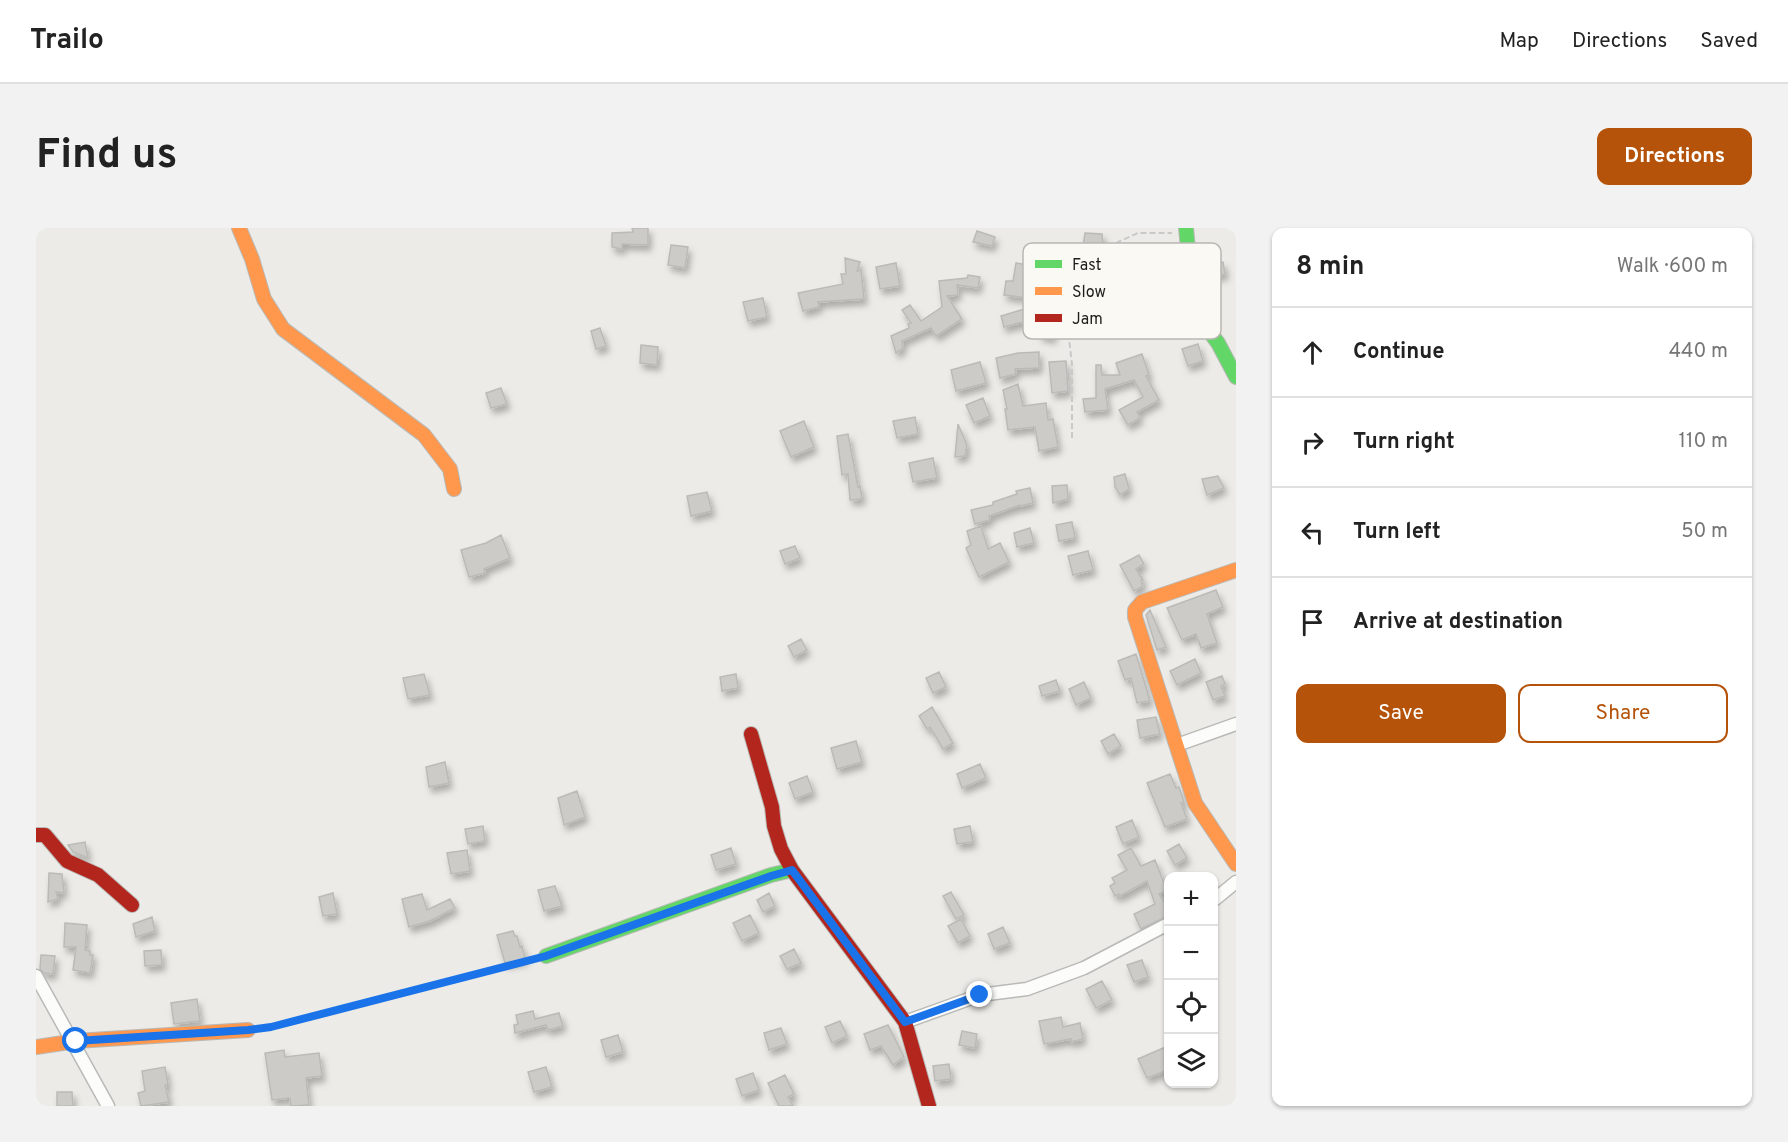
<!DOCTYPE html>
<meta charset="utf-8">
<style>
:root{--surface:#fff;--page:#f2f2f2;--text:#222;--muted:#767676;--line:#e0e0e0;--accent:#b45309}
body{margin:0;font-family:Overpass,sans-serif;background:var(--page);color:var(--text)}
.controls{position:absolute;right:18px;bottom:18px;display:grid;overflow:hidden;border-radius:12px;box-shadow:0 2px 4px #0004}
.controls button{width:54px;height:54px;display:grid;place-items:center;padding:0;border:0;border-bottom:2px solid var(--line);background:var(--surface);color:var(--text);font:30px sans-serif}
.stop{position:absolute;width:18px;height:18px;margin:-14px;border:4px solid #1a73e8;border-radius:50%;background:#fff}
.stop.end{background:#1a73e8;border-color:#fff;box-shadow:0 2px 6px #0008}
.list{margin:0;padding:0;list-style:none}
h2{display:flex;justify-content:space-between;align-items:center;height:78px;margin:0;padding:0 24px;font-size:26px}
h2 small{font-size:20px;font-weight:400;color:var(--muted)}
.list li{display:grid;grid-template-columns:39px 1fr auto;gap:18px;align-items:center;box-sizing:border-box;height:90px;padding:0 24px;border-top:2px solid var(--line)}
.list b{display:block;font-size:22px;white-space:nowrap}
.list em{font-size:20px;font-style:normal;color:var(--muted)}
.actions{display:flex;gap:12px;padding:18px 24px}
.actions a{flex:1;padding:14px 0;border:2px solid var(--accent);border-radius:12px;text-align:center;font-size:21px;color:var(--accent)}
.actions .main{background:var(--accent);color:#fff}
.icon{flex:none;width:33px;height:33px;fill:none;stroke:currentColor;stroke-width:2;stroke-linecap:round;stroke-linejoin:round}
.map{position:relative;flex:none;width:1200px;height:878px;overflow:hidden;border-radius:12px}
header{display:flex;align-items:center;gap:36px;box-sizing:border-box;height:84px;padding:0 30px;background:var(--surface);border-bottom:2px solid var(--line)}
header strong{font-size:28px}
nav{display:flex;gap:33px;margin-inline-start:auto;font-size:21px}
.intro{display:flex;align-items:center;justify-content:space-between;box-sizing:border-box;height:144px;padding:0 36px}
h1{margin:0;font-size:42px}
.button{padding:15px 27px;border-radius:12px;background:var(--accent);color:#fff;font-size:21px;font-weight:700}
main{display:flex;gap:36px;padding:0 36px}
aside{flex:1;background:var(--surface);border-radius:12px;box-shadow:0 2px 4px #0004}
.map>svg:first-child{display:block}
.building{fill:#cccbc8;stroke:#babab7;stroke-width:1.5;filter:url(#shadow)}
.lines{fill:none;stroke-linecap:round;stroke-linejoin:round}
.street-casing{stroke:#b9b9b6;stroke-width:15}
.fast-casing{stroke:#b9b9b6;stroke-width:16}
.slow-casing{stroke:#b9b9b6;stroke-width:16}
.jam-casing{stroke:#b9b9b6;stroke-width:16}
.path{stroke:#c9c9c8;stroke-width:2;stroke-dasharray:6 3;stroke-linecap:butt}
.street{stroke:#fcfcfb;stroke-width:12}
.fast{stroke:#63d668;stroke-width:14}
.slow{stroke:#ff974d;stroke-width:14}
.jam{stroke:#b3261e;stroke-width:14}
.route{stroke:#1a73e8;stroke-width:8}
.key{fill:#faf9f3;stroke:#b8b7b2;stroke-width:1.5}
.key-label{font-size:16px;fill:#1e1e1c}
</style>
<header>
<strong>Trailo</strong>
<nav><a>Map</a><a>Directions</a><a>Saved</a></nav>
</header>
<div class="intro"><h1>Find us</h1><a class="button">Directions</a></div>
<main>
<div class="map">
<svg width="1200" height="878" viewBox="0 0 1200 878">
<defs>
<filter id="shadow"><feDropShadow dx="3" dy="5.5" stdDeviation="3" flood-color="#0004"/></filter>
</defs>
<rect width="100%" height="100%" fill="#ecebe7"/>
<!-- building -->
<path class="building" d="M596,0H612V17L586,16V21L576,19V5L597,4Z
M941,3L959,9L956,18L937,14Z
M1049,5L1066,6L1067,16L1047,18Z
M635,17L652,19L649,40L632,37Z
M809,30L824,34L821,43L825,42L828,71L782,74L783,79L767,83L762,65L807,56L805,46H810Z
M1187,34L1189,46L1173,49L1170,37Z
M860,35L864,58L844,61L840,39Z
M980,35L998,38L992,70L968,67L970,53H977Z
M932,47L944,49L942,60L921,57L922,67L911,68L926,91L900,108L895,100L866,113L867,120L860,125L855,108L873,100L872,96L875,95L866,82L874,77L885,93L906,79L903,53L931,50Z
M727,70L731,89L712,93L707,74Z
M1025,70L1016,110L1003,107L1006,93L983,95L968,99L965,88Z
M564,100L570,118L560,121L555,103Z
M1162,116L1167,133L1152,138L1146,121Z
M605,117L622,119L621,137L604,135Z
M1003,124V140L979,141L980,146L964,150L960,130L982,125Z
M1106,126L1113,147L1110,148L1123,172L1101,184L1104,190L1092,197L1083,182L1107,169L1098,152L1069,161L1072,182L1049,184L1047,171L1060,170V137H1065L1066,147H1084L1080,135Z
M1030,133L1032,163L1016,165L1013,134Z
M944,134L950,155L920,163L915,142Z
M982,156L987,178L1010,175L1012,192L1017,191L1022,219L1003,223L999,199L972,202L969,181H971L967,162Z
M465,160L471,176L455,180L450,165Z
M947,170L954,188L938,195L930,177Z
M879,189L882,206L861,210L857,193Z
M768,193L778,219L755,229L744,203Z
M922,196L931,217L929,228L919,229Z
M812,206L822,259L824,258L826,271L814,272L812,246L806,247L801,208Z
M897,230L901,250L877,254L873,235Z
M1089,246L1093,261L1084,267L1079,259L1078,249Z
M1182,248L1188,260L1171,267L1166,251Z
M1031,257L1032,271L1017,275L1016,258Z
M994,260L997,275L984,278V277L953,288L954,292L939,296L935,282L957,277V274L981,266L980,263Z
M671,264L676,283L655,288L651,268Z
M1036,294L1039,310L1023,313L1020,297Z
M945,298L952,321L964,315L973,334L943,349L930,320L935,317L931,303Z
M994,300L998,315L981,319L978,305Z
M465,307L474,330L448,341L449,345L433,349L425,322L450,315Z
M759,318L764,330L749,336L744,323Z
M1052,323L1057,342L1037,347L1032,328Z
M1103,327L1108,336L1100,341L1107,352L1105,353L1107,358L1098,363L1084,337Z
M1180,362L1187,379L1171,386L1181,415L1165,420L1160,406L1146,412L1131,380Z
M1114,382L1130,419L1121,422L1110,387Z
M765,411L771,422L758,429L752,418Z
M1100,426L1114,473L1101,475L1095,450L1089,452L1082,433Z
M1159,431L1165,445L1141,457L1134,443Z
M903,444L910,459L897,465L890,450Z
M388,446L394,467L372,471L367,450Z
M700,446L702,460L686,463L684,449Z
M1186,448L1189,456L1185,458L1189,468L1177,472L1170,454Z
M1020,452L1024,463L1006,468L1003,458Z
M1048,454L1055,470L1040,477L1033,461Z
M896,479L917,515L907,521L894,499L891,501L883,488Z
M1120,489L1124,506L1104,510L1101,492Z
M1078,506L1085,518L1072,526L1065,513Z
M820,513L826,534L801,541L795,520Z
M409,534L413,555L393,559L390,539Z
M944,536L950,550L926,560L921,546Z
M1134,546L1140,560L1143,559L1148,574L1145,575L1151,591L1129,599L1111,555Z
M771,548L777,564L759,571L753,555Z
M541,563L549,589L528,597L522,570Z
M1096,592L1103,609L1087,616L1080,599Z
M447,598L449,613L432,616L429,601Z
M934,598L937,614L921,616L918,601Z
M49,614L52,630L37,624L32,617Z
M1143,616L1151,630L1139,637L1131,623Z
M695,620L700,636L680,642L675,627Z
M1095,620L1105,638L1119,632L1131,663L1123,666L1132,680V688L1105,701L1098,686L1119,676L1111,653L1084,668L1083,666L1079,668L1074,658L1079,655L1076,650L1091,642L1082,627Z
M431,622L434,643L415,646L411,625Z
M13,645L26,646L28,665L20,664L22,671L12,674Z
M519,658L526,678L508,683L502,662Z
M915,664L928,687L920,691L907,668Z
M297,665L301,686L287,688L283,669Z
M733,665L739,678L727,684L721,672Z
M386,666L391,682L414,671L419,680L394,693L373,699L366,671Z
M714,687L723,705L706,713L697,695Z
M116,689L119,703L100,709L97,696Z
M925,691L934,708L922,715L912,698Z
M29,695L51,697L49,722L54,723V727H57L54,745L37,742L40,719H28Z
M967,699L974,715L958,721L952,706Z
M477,703L479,708H481L484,719L486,718L489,731L469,735L461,707Z
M758,721L765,735L751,741L744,728Z
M125,722L126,737L109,738L108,723Z
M5,727L19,728L17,746L8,745L4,741Z
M1106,732L1112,749L1098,754L1091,737Z
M1066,753L1076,772L1060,780L1050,761Z
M161,771L164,793L138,796L135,775Z
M497,783L499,791L523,785L527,798L512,802L510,797L479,805L478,797L482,796L480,787Z
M1025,789L1027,799L1044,795L1047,811L1035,814V811L1008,816L1003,793Z
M804,793L811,808L796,815L789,799Z
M852,797L868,829L857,837L845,818L834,822L828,806Z
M745,800L751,816L733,822L728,805Z
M926,803L941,806L939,820L923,817Z
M582,807L587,824L570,829L565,812Z
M1132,818V842L1111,850L1102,831Z
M248,822L249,829L283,825L286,848L270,850L273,877L255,878L254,870L236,872L229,825Z
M913,836L915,851L899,853L897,838Z
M129,839L132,856L129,857L133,874L105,878L102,865L109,863L106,843Z
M510,839L516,859L498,864L492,844Z
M717,845L723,862L706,868L700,851Z
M749,847L758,866L752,869L757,878H743L732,855Z
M21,864H36L37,878H21Z"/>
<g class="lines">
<defs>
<path id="street" d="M1141,517L1200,496
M1178,672L1200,654
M0,748L72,878
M869,794L944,767L991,761L1048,740L1132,696"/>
<path id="fast" d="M1150,0L1156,63L1162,88L1182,115L1200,149
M510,728L735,647L756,642"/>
<path id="slow" d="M203,0L216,31L228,71L247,101L388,207L414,241L418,261
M1200,342L1106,374L1099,382V389L1159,575L1200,636
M0,819L40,813L212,802"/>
<path id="jam" d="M715,506L736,579L738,598L745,621L756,642L869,794L893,878
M0,607H9L31,633L62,647L96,677"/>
</defs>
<!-- street casing -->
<use href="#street" class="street-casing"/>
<!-- fast casing -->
<use href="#fast" class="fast-casing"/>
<!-- slow casing -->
<use href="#slow" class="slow-casing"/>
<!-- jam casing -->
<use href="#jam" class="jam-casing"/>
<!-- path -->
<path class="path" d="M1036,210V136L1033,111L1047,85L1068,27L1082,14L1102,5H1136
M226,801L496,731"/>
<!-- street -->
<use href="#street" class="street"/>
<!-- fast -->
<use href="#fast" class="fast"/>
<!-- slow -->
<use href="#slow" class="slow"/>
<!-- jam -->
<use href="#jam" class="jam"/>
</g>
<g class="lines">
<!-- route -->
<path class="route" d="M40,813L212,802L235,799L510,728L735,648L756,642L869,794L944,767"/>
</g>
<!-- legend -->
<rect x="987" y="15" width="198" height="96" rx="9" class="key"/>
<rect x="999" y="32" width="27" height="8" fill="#63d668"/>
<rect x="999" y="59" width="27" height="8" fill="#ff974d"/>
<rect x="999" y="86" width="27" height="8" fill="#b3261e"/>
<g class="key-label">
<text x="1036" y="42">Fast</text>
<text x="1036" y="69">Slow</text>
<text x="1036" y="96">Jam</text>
</g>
</svg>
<div class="controls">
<button>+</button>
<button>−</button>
<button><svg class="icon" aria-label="locate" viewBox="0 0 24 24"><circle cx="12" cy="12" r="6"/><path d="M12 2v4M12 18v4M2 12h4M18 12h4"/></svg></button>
<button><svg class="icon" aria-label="layers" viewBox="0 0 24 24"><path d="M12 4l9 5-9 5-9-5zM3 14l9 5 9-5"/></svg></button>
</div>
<div class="stop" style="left:40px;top:813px"></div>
<div class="stop end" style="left:944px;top:767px"></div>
</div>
<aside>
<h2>8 min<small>Walk · 600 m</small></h2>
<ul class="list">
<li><svg class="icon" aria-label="ahead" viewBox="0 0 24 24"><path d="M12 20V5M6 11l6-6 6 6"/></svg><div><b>Continue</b></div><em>440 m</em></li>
<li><svg class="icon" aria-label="right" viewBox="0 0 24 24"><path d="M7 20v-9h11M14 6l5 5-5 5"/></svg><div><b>Turn right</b></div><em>110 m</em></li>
<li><svg class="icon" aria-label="left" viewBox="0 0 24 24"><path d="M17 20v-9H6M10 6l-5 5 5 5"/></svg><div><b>Turn left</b></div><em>50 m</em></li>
<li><svg class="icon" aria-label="arrive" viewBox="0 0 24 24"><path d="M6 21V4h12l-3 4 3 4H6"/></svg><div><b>Arrive at destination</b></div></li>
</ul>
<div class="actions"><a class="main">Save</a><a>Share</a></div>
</aside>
</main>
